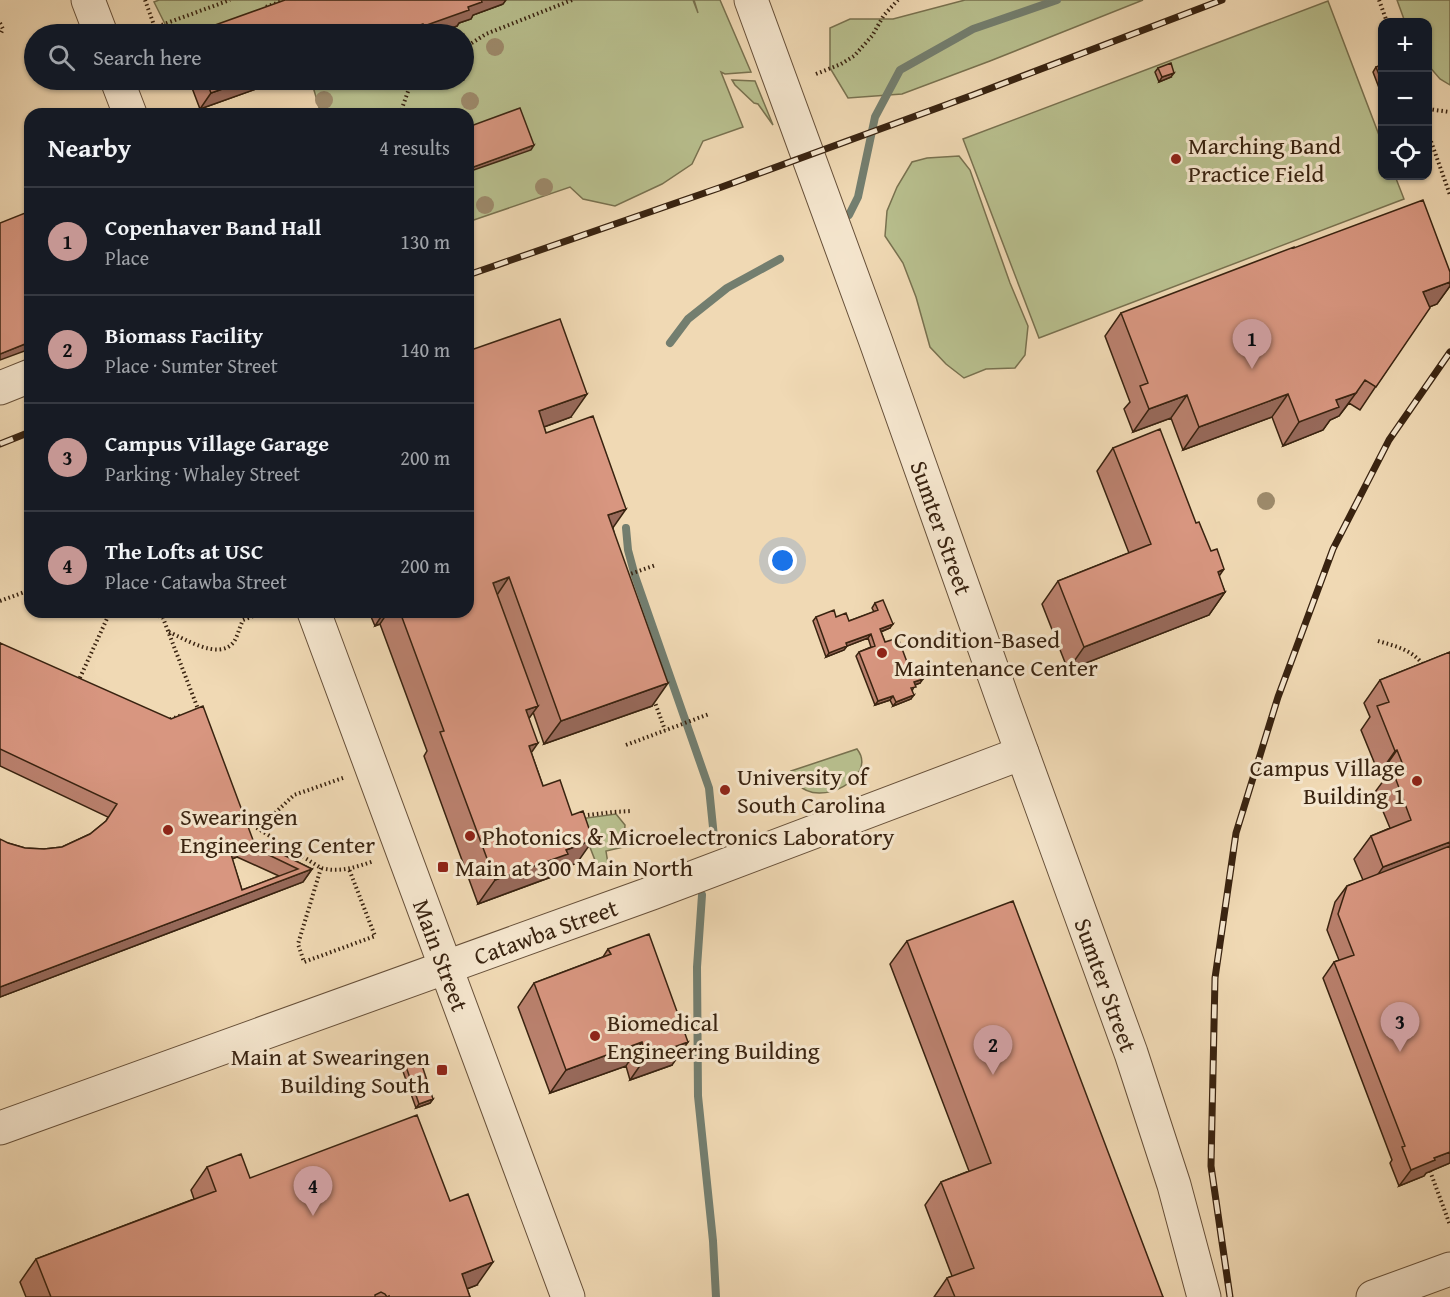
<!DOCTYPE html>
<meta charset="utf-8">
<style>
:root{--surface:#171b24;--page:#20242c;--text:#f1f3f6;--muted:#9ea1a6;--line:#363941;--accent:#c59692}
body{margin:0;font-family:"Gentium Book Plus",serif;background:var(--page);color:var(--text)}
.controls{position:absolute;right:18px;top:18px;display:grid;overflow:hidden;border-radius:12px;box-shadow:0 2px 4px #0004}
.controls button{width:54px;height:54px;display:grid;place-items:center;padding:0;border:0;border-bottom:2px solid var(--line);background:var(--surface);color:var(--text);font:30px sans-serif}
.you{position:absolute;left:783px;top:561px;width:21px;height:21px;margin:-15px;border:4px solid #fff;border-radius:50%;background:#1a73e8;box-shadow:0 0 0 9px #1a73e833}
.badge{display:grid;place-items:center;width:39px;height:39px;border-radius:50%;background:var(--accent);color:#111;font-size:20px;font-weight:700}
.pin{position:absolute;translate:-50% -50px;filter:drop-shadow(0 2px 3px #0008)}
.pin::after{content:'';position:absolute;top:32px;width:21px;height:18px;background:inherit;clip-path:polygon(0 0,100% 0,50% 100%)}
.list{margin:0;padding:0;list-style:none}
h2{display:flex;justify-content:space-between;align-items:center;height:78px;margin:0;padding:0 24px;font-size:26px}
h2 small{font-size:20px;font-weight:400;color:var(--muted)}
.list li{display:grid;grid-template-columns:39px 1fr auto;gap:18px;align-items:center;box-sizing:border-box;height:108px;padding:0 24px;border-top:2px solid var(--line)}
.list b{display:block;font-size:22px;white-space:nowrap}
.list p{margin:0;font-size:20px;white-space:nowrap;color:var(--muted)}
.list em{font-size:20px;font-style:normal;color:var(--muted)}
.icon{flex:none;width:33px;height:33px;fill:none;stroke:currentColor;stroke-width:2;stroke-linecap:round;stroke-linejoin:round}
.map{position:relative;flex:none;width:1450px;height:1297px;overflow:hidden}
.search{position:absolute;background:var(--surface);box-shadow:0 2px 4px #0004;left:24px;top:24px;width:450px;height:66px;display:flex;align-items:center;gap:15px;box-sizing:border-box;padding:0 21px;border-radius:33px;color:var(--muted);font-size:22px}
.panel{position:absolute;background:var(--surface);box-shadow:0 2px 4px #0004;left:24px;top:108px;width:450px;height:510px;border-radius:18px}
.map>svg:first-child{display:block}
.green{fill:#b8bf8e;stroke:#78714f;stroke-width:1.5}
.lines{fill:none;stroke-linecap:round;stroke-linejoin:round}
.stream{stroke:#737e6f;stroke-width:8}
.minor-casing{stroke:#675039;stroke-width:35}
.path{stroke:#392310;stroke-width:4;stroke-dasharray:1.5 3;stroke-linecap:butt}
.minor{stroke:#f5e6ce;stroke-width:33}
.rail-casing{stroke:#392310;stroke-width:7}
.rail{stroke:#f5e6ce;stroke-width:4.5;stroke-dasharray:14;stroke-linecap:butt}
.tree{fill:#9d8a6b}
.wall{fill:#ba816e;stroke:#392310;stroke-width:1.5;fill-rule:evenodd}
.shaded-wall{fill:#97695a;stroke:#392310;stroke-width:1.5}
.building{fill:#d89680;stroke:#392310;stroke-width:1.5;fill-rule:evenodd}
.poi-dot{fill:#8f2418;stroke:#f5e6ce;stroke-width:2}
.labels{text-anchor:middle;dominant-baseline:central;stroke-width:6;stroke-linejoin:round;paint-order:stroke}
.poi-label{font-size:24px;fill:#392310;stroke:#f5e6ce;text-anchor:start}
.street-label{font-size:24px;fill:#392310;stroke:#f5e6ce}
</style>
<div class="map">
<svg width="1450" height="1297" viewBox="0 0 1450 1297">
<rect width="100%" height="100%" fill="#f0d9b4"/>
<filter id="stains"><feTurbulence type="fractalNoise" baseFrequency=".00333" numOctaves="4"/><feColorMatrix values="0 0 0 0 .2 0 0 0 0 .09 0 0 0 0 .02 0 0 0 .5 -.17"/></filter>
<radialGradient id="worn" r=".72"><stop offset=".6" stop-color="#630" stop-opacity="0"/><stop offset="1" stop-color="#630" stop-opacity=".3"/></radialGradient>
<!-- green -->
<path class="green" d="M159,0H319L224,34H157L168,30L154,2Z
M501,0H693L698,13L694,0H720L751,72L725,74L721,72L743,127L703,141L692,164L662,184L615,206L583,199L570,187L468,222V114H321L311,80H464V34H434L457,26L456,24L470,16L502,4Z
M965,0H1143L990,61L902,94L848,98L830,68V28L850,19H893Z
M1397,0H1450V85L1440,79L1428,65V22H1405Z
M1328,1L1382,143V176H1395L1404,199L1039,338L963,139Z
M732,80L755,81L773,125L758,104L754,103L735,85Z
M959,156L970,170L1010,283L1028,326L1025,355L1015,368L986,369L964,378L946,364L930,347L916,297L903,263L885,236L887,211L897,187L912,162L927,158Z
M857,749C879,777 819,809 798,784C795,781 793,775 791,771Z
M616,814L625,825L624,840L628,846L606,851L609,870L600,873L579,819Z"/>
<g class="lines">
<!-- stream -->
<path class="stream" d="M849,215L858,197L875,117L900,70L973,29L1057,0
M670,343L688,319L727,288L780,259
M626,528L628,550L635,576L709,788L714,837
M702,895L697,967L698,1096L713,1241L716,1297"/>
<defs>
<g id="minor">
<path d="M88,0L101,34"/>
<path id="s1" d="M751,0L875,339L1004,703L1131,1053L1174,1185L1204,1297"/>
<path d="M117,80L130,114"/>
<path d="M0,388L30,376"/>
<path id="s2" d="M314,612L568,1297"/>
<path id="s3" d="M0,1128L652,893L1022,753"/>
<path d="M1373,1297L1450,1269"/>
</g>
</defs>
<!-- minor casing -->
<use href="#minor" class="minor-casing"/>
<!-- path -->
<path class="path" d="M145,0L155,28
M1379,0L1387,22
M266,7L285,0
M0,23L3,29L0,35
M145,31L230,0
M464,48L486,34L572,0
M816,74L841,64L854,56L872,36L884,15L898,0
M1428,109L1450,112
M400,114L412,80
M1428,133L1450,195
M627,575L656,565
M0,601L30,590
M150,612L163,618L198,709L195,711
M169,632C185,639 218,660 233,643C238,636 239,628 243,620L263,612
M1378,641C1395,646 1413,650 1423,665
M78,682L110,612
M654,700L665,730
M166,721L182,715
M626,745L709,714
M579,816L613,812L631,811
M249,823L321,868C340,873 356,867 374,861
M250,823L275,813L294,795L343,778
M321,868L298,944L304,962L375,936L349,869
M1430,1171L1450,1225"/>
<!-- minor -->
<use href="#minor" class="minor"/>
<defs>
<path id="rail" d="M468,275L719,188L973,95L1222,0
M0,444L30,432
M1230,1297L1211,1166L1215,978L1236,833L1278,697L1333,549L1389,440L1450,352"/>
</defs>
<!-- rail casing -->
<use href="#rail" class="rail-casing"/>
<!-- rail -->
<use href="#rail" class="rail"/>
</g>
<!-- trees -->
<g class="tree">
<circle cx="495" cy="47" r="9"/>
<circle cx="324" cy="100" r="9"/>
<circle cx="470" cy="101" r="9"/>
<circle cx="544" cy="187" r="9"/>
<circle cx="485" cy="205" r="9"/>
<circle cx="1266" cy="501" r="9"/>
</g>
<!-- wall -->
<path class="wall" d="M503,4L473,15L471,19L459,23L457,26L434,34H190Z
M1383,65V93H1381L1373,72L1376,67Z
M1158,68L1171,77L1159,82L1155,72Z
M189,80H281L200,109Z
M1450,272V286L1437,304L1429,307L1360,410L1349,403L1339,416L1330,420L1323,430L1283,446L1272,417L1183,450L1171,418L1133,432L1124,409L1130,402L1105,336L1121,313Z
M468,351L571,417L544,427L546,433L613,528L652,706L544,744L533,712L529,718L531,752L543,786L577,863L556,871L551,877L478,904L424,756L427,751L380,624L375,626L369,612H468Z
M1113,448L1196,523L1225,592L1209,615L1068,670L1042,604L1058,581L1129,553L1097,471Z
M875,603L890,628L881,632L885,642L910,670L920,683L915,685L912,691L911,699L893,706L890,700L875,705L856,656L859,652L871,647L868,638L847,646L844,650L826,657L813,621L816,617H836L849,621L874,612L872,608Z
M0,643L253,840L312,869L303,882L0,997L8,843L25,848L44,849L62,847L90,834L106,821L108,817L0,766ZM237,857L279,876L242,890L232,859Z
M1450,652V1163L1426,1173L1424,1176L1399,1186L1390,1163L1392,1160L1323,978L1334,962L1339,960L1327,930L1335,902L1347,886L1363,880L1354,859L1371,836L1390,828L1375,792L1384,780L1381,773L1379,774L1361,730L1370,717L1364,703L1380,680Z
M907,941L1163,1297H934L947,1278L952,1276L925,1205L941,1182L969,1171L890,964Z
M608,949L672,1065L630,1080L626,1066L550,1093L518,1007L534,983L603,957Z
M403,1058L433,1099L430,1103L416,1108L400,1063Z
M207,1167L250,1178L477,1285L467,1289L470,1297H26L20,1282L36,1259L194,1199L191,1190Z"/>
<!-- shaded-wall -->
<path class="shaded-wall" d="M481,0H506L503,4L473,15L471,19L459,23L457,26L434,34H418L424,26L468,7Z
M423,24L416,34H408L412,28Z
M411,25L404,34H383Z
M1174,73L1171,77L1159,82L1162,77Z
M248,80H281L200,109L211,93Z
M534,145L531,150L468,172V169Z
M1450,282V286L1437,304L1407,316L1423,292Z
M30,342V349L0,360V354Z
M1356,393L1339,416L1330,420L1323,430L1283,446L1299,422L1336,400Z
M587,394L571,417L522,435L539,411Z
M1288,394L1272,417L1183,450L1199,427Z
M1187,395L1171,418L1133,432L1149,409Z
M626,509L610,532L608,515Z
M1224,569L1208,592L1218,572Z
M509,577L493,601V583Z
M1225,592L1209,615L1068,670L1084,647Z
M384,612H388L380,624L375,626Z
M893,624L890,628L877,633L880,629Z
M871,634L868,638L847,646L844,650L826,657L829,653L846,643Z
M923,679L920,683L911,686L914,682Z
M668,683L652,706L544,744L561,721Z
M914,695L911,699L893,706L896,702Z
M893,696L890,700L875,705L878,701Z
M538,706L521,729L526,710Z
M538,743L522,766L529,746Z
M1397,750L1381,773L1379,774L1395,751Z
M593,840L577,863L556,871L551,877L478,904L495,880L566,850Z
M1450,842V858L1367,890L1383,867Z
M246,844L237,857L221,863L230,851Z
M312,869L303,882L0,997V987Z
M642,1042L626,1066L550,1093L566,1070Z
M688,1042L672,1065L630,1080L646,1057Z
M433,1099L430,1103L416,1108L419,1104Z
M1450,1152V1163L1426,1173L1424,1176L1399,1186L1411,1170L1434,1158Z
M493,1262L477,1285L445,1297L462,1274Z"/>
<!-- building -->
<path class="building" d="M285,0H481L482,2L468,7L469,10L424,26L423,24L412,28L411,25L383,34H190Z
M1171,63L1174,73L1162,77L1158,68Z
M1383,65V85L1376,67Z
M206,80H248L211,93Z
M520,108L534,145L468,169V127Z
M1423,200L1450,272V282L1423,292L1430,308L1376,387L1365,380L1356,393L1336,400L1339,407L1299,422L1288,394L1199,427L1187,395L1149,409L1140,386L1148,383L1121,313L1294,247V248Z
M30,211V342L0,354V223Z
M560,319L587,394L539,411L546,433L593,416L626,509L608,515L668,683L561,721L509,577L493,583L538,706L526,710L538,743L529,746L543,786L560,780L572,815L583,811L593,840L566,850L568,854L495,880L440,732L444,731L400,612H468V351Z
M1160,429L1196,523L1199,522L1211,551L1217,549L1224,569L1218,572L1225,592L1084,647L1058,581L1151,544L1113,448Z
M883,600L893,624L880,629L885,642L898,638L910,670L919,667L923,679L914,682L916,687L911,688L914,695L896,702L893,696L878,701L859,652L875,646L871,634L846,643L847,646L829,653L816,617L834,610L836,617L846,613L849,621L878,610L875,603Z
M0,643L171,719L203,706L253,840L312,869L0,987V839L8,843L25,848L44,849L62,847L90,834L106,821L117,804L0,749ZM246,844L298,869L242,890L230,851Z
M1450,652V842L1383,867L1371,836L1411,820L1392,769L1403,765L1397,750L1395,751L1377,706L1389,702L1380,680Z
M1450,846V1152L1434,1158L1435,1160L1411,1170L1402,1147L1405,1146L1334,962L1354,955L1338,914L1347,886Z
M1013,901L1163,1297H955L947,1278L974,1268L941,1182L991,1163L907,941Z
M649,934L688,1042L646,1057L642,1042L566,1070L534,983L611,954L608,949Z
M418,1053L433,1099L419,1104L403,1058Z
M417,1115L450,1201L468,1194L493,1262L462,1274L470,1297H389V1296L387,1297L385,1294L381,1292L375,1295V1297H51L36,1259L216,1191L207,1167L241,1154L250,1178Z"/>
<!-- markers -->
<g class="poi-dot">
<circle cx="1176" cy="159" r="6"/>
<circle cx="882" cy="653" r="6"/>
<circle cx="1417" cy="781" r="6"/>
<circle cx="725" cy="790" r="6"/>
<circle cx="168" cy="830" r="6"/>
<circle cx="470" cy="836" r="6"/>
<rect x="437" y="861" width="12" height="12" rx="3"/>
<circle cx="595" cy="1036" r="6"/>
<rect x="436" y="1064" width="12" height="12" rx="3"/>
</g>
<g class="labels">
<!-- poi labels -->
<g class="poi-label">
<text x="1188" y="145">Marching Band<tspan x="1188" dy="28">Practice Field</tspan></text>
<text x="894" y="639">Condition-Based<tspan x="894" dy="28">Maintenance Center</tspan></text>
<text x="1405" y="767" text-anchor="end">Campus Village<tspan x="1405" dy="28">Building 1</tspan></text>
<text x="737" y="776">University of<tspan x="737" dy="28">South Carolina</tspan></text>
<text x="180" y="816">Swearingen<tspan x="180" dy="28">Engineering Center</tspan></text>
<text x="482" y="836">Photonics &amp; Microelectronics Laboratory</text>
<text x="455" y="867">Main at 300 Main North</text>
<text x="607" y="1022">Biomedical<tspan x="607" dy="28">Engineering Building</tspan></text>
<text x="430" y="1056" text-anchor="end">Main at Swearingen<tspan x="430" dy="28">Building South</tspan></text>
</g>
<!-- street labels -->
<g class="street-label">
<text stroke="none"><textPath href="#s1" startOffset="561">Sumter Street</textPath></text>
<text stroke="none"><textPath href="#s3" startOffset="580">Catawba Street</textPath></text>
<text stroke="none"><textPath href="#s2" startOffset="366">Main Street</textPath></text>
<text stroke="none"><textPath href="#s1" startOffset="1047">Sumter Street</textPath></text>
</g>
</g>
<rect width="100%" height="100%" filter="url(#stains)"/>
<rect width="100%" height="100%" fill="url(#worn)"/>
</svg>
<div class="controls">
<button>+</button>
<button>−</button>
<button><svg class="icon" aria-label="locate" viewBox="0 0 24 24"><circle cx="12" cy="12" r="6"/><path d="M12 2v4M12 18v4M2 12h4M18 12h4"/></svg></button>
</div>
<div class="you"></div>
<div class="pin badge" style="left:1252px;top:369px">1</div>
<div class="pin badge" style="left:993px;top:1075px">2</div>
<div class="pin badge" style="left:1400px;top:1052px">3</div>
<div class="pin badge" style="left:313px;top:1216px">4</div>
<div class="search"><svg class="icon" aria-label="search" viewBox="0 0 24 24"><circle cx="10" cy="10" r="6"/><path d="M15 15l6 6"/></svg>Search here</div>
<section class="panel">
<h2>Nearby<small>4 results</small></h2>
<ul class="list">
<li><span class="badge">1</span><div><b>Copenhaver Band Hall</b><p>Place</p></div><em>130 m</em></li>
<li><span class="badge">2</span><div><b>Biomass Facility</b><p>Place · Sumter Street</p></div><em>140 m</em></li>
<li><span class="badge">3</span><div><b>Campus Village Garage</b><p>Parking · Whaley Street</p></div><em>200 m</em></li>
<li><span class="badge">4</span><div><b>The Lofts at USC</b><p>Place · Catawba Street</p></div><em>200 m</em></li>
</ul>
</section>
</div>
